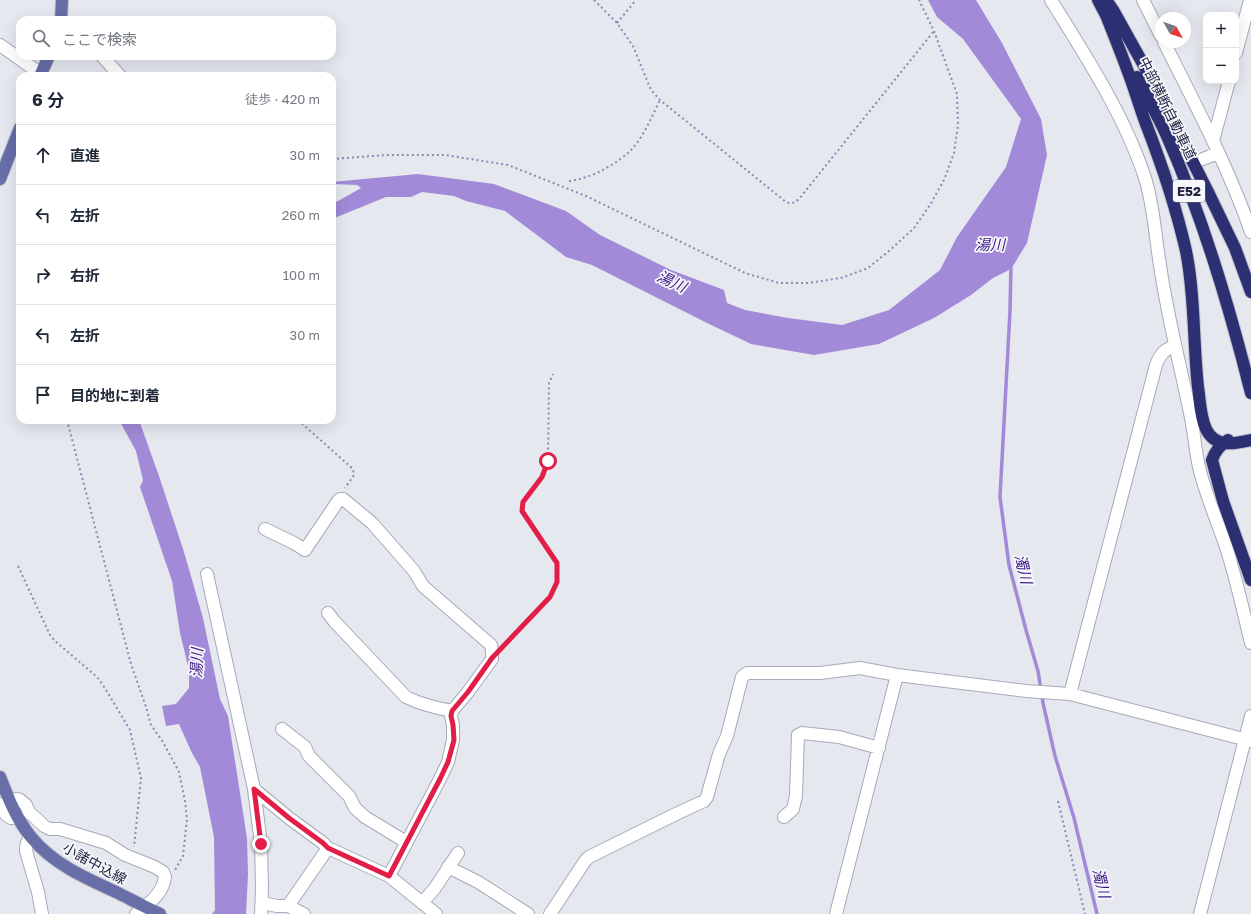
<!DOCTYPE html>
<html lang="ja">
<meta charset="utf-8">
<style>
:root{--surface:#fff;--page:#f6f6f7;--text:#1f2937;--muted:#747a83;--line:#e0e1e3}
body{margin:0;font-family:"Golos Text","Noto Sans JP",sans-serif;background:var(--page);color:var(--text)}
.controls{position:absolute;right:12px;top:12px;display:grid;overflow:hidden;border-radius:8px;box-shadow:0 4px 16px #0002}
.controls button{width:36px;height:36px;display:grid;place-items:center;padding:0;border:0;border-bottom:1px solid var(--line);background:var(--surface);color:var(--text);font:20px sans-serif}
.compass{position:absolute;left:1155px;top:12px;width:36px;height:36px;border-radius:50%;background:var(--surface);box-shadow:0 4px 16px #0002;rotate:130deg}
.stop{position:absolute;width:12px;height:12px;margin:-9px;border:3px solid #e11d48;border-radius:50%;background:#fff}
.stop.end{background:#e11d48;border-color:#fff;box-shadow:0 1px 4px #0008}
.list{margin:0;padding:0;list-style:none}
h2{display:flex;justify-content:space-between;align-items:center;height:52px;margin:0;padding:0 16px;font-size:17px}
h2 small{font-size:13px;font-weight:400;color:var(--muted)}
.list li{display:grid;grid-template-columns:26px 1fr auto;gap:12px;align-items:center;box-sizing:border-box;height:60px;padding:0 16px;border-top:1px solid var(--line)}
.list b{display:block;font-size:15px;white-space:nowrap}
.list em{font-size:13px;font-style:normal;color:var(--muted)}
.icon{flex:none;width:22px;height:22px;fill:none;stroke:currentColor;stroke-width:2;stroke-linecap:round;stroke-linejoin:round}
.map{position:relative;flex:none;width:1251px;height:914px;overflow:hidden}
.search{position:absolute;background:var(--surface);box-shadow:0 4px 16px #0002;left:16px;top:16px;width:320px;height:44px;display:flex;align-items:center;gap:10px;box-sizing:border-box;padding:0 14px;border-radius:12px;color:var(--muted);font-size:15px}
.panel{position:absolute;background:var(--surface);box-shadow:0 4px 16px #0002;left:16px;top:72px;width:320px;height:352px;border-radius:12px}
.map>svg:first-child{display:block}
.water{fill:#a28ad8}
.lines{fill:none;stroke-linecap:round;stroke-linejoin:round}
.stream{stroke:#a28ad8;stroke-width:3.5}
.minor-tunnel{stroke:#bec1cd;stroke-width:12;stroke-dasharray:12 6;stroke-linecap:butt}
.minor-casing{stroke:#a7aab8;stroke-width:14}
.major-casing{stroke:#c1c2cb;stroke-width:14}
.highway-casing{stroke:#c1c2cb;stroke-width:14}
.path{stroke:#848cb5;stroke-width:2;stroke-dasharray:2 3;stroke-linecap:butt}
.minor{stroke:#fff;stroke-width:12}
.major{stroke:#676ea8;stroke-width:12}
.highway{stroke:#2c3072;stroke-width:12}
.route{stroke:#e11d48;stroke-width:5}
.labels{text-anchor:middle;dominant-baseline:central;stroke-width:3.5;stroke-linejoin:round;paint-order:stroke}
.shield{fill:#f7f8fb;stroke:#62657b;stroke-width:1}
.shield-label{font-size:13px;font-weight:bold;fill:#222644}
.street-label{font-size:14px;fill:#222644;stroke:#f7f8fb}
.water-label{font-size:15px;font-style:italic;fill:#391785;stroke:#f7f8fb}
</style>
<div class="map">
<svg width="1251" height="914" viewBox="0 0 1251 914">
<rect width="100%" height="100%" fill="#e5e8ef"/>
<!-- water -->
<path class="water" d="M928,0H976L1002,43L1041,119L1047,155L1027,243L1011,269L993,278L971,295L934,318L879,344L814,355L751,344L707,323L592,265L566,257L505,211L466,201L454,196L422,192L411,197H386L332,219V203L338,201L361,188L357,185L332,184V182L418,174L494,184L566,211L600,235L671,270L724,290L727,303L745,310L788,318L842,325L889,310L940,270L957,237L1006,167L1021,119L963,39L937,17Z
M119,420H139L160,479L184,552L203,618L220,699L228,716L247,838L248,874L246,914H212L215,910L214,837L200,767L191,751L179,724L166,726L162,706L176,704L189,688V670L180,633L172,581L140,487L143,480L136,451Z"/>
<g class="lines">
<!-- stream -->
<path class="stream" d="M1011,265L1010,311L1000,497L1009,565L1026,630L1038,671L1043,703L1055,756L1074,818L1097,914"/>
<!-- minor-tunnel -->
<path class="minor-tunnel" d="M1160,176L1202,160"/>
<defs>
<path id="minor" d="M1051,0C1085,55 1125,116 1145,178C1154,206 1155,236 1160,265C1167,315 1180,364 1190,413C1194,431 1195,449 1199,467C1205,493 1216,518 1225,544C1236,577 1243,610 1251,643
M1143,0L1161,36
M1164,42C1195,104 1228,166 1251,232
M0,45L41,74
M1236,53L1250,0
M102,56L120,76
M1213,141L1229,81
M1203,159L1218,153
M265,529L294,543L305,550L338,501L340,499H343L372,523L414,571L423,586L491,645L492,651V659L468,692L452,711L451,716L453,725V740L448,762L440,779L389,876
M207,574L254,789L261,844L262,888L261,914
M328,613L334,621L406,697C420,704 436,708 452,711
M1070,694L1156,365C1160,355 1164,349 1175,346
M282,729L305,747L309,756L349,796L355,808L365,817L406,842
M254,789L289,818L323,843L328,848L389,876L436,914
M10,801L17,799L20,800L26,805L29,812L44,826L50,829H60L106,843L125,855L155,867L163,872L165,877C163,894 148,904 136,914
M0,804L6,815L11,818L18,817
M784,817L793,809L796,796L798,735L802,733L839,737L879,748
M31,837C26,842 26,845 26,851L38,892L42,914
M448,867L478,882L528,914
M262,903L277,906H288L328,848
M422,903L435,888L458,853
M288,906L304,914
M550,914L585,861L589,857L676,814L704,801L707,797L719,754L727,736L742,677L747,673H820L860,668L897,675L1026,691L1070,694L1251,741
M836,914L897,675
M1200,914L1251,716"/>
<path id="major" d="M61,20L62,0
M40,76L49,56
M0,179L20,128
M0,777C8,798 17,820 31,837C53,864 85,878 116,892C130,899 145,907 160,914"/>
<path id="highway" d="M1098,0L1109,21
M1106,0L1113,10L1147,71L1209,194L1235,248L1251,292
M1106,15C1115,38 1124,60 1132,83C1137,97 1141,111 1146,124C1162,165 1176,207 1186,251C1195,295 1193,342 1198,387C1200,400 1200,416 1206,429C1215,448 1234,444 1251,440
M1137,77C1146,96 1157,114 1166,134C1203,217 1229,305 1251,393
M1228,440C1220,445 1215,451 1212,460L1223,501L1251,580"/>
</defs>
<!-- minor casing -->
<use href="#minor" class="minor-casing"/>
<!-- major casing -->
<use href="#major" class="major-casing"/>
<!-- highway casing -->
<use href="#highway" class="highway-casing"/>
<!-- path -->
<path class="path" d="M594,0L617,23L633,46L651,90L660,100L786,202C792,204 794,203 799,199L934,31
M617,23L636,0
M332,159L386,155H445L508,165L586,196L745,273L779,283H808L841,278L868,268L889,251L914,228L930,205L944,180L954,153L958,125L957,94L934,31L919,0
M569,181C592,178 616,165 632,149C644,136 652,116 660,100
M67,420L131,664L146,707L151,725L163,742L179,772L185,801L187,819L183,856L175,870
M298,420L353,469L354,475L345,488
M18,566L50,635L55,641L97,677L103,685L130,730L141,778L134,847
M503,646L549,597L557,582V563L522,511L523,502L542,477L548,461L549,383L553,374
M1058,801L1085,914"/>
<!-- minor -->
<use href="#minor" class="minor"/>
<!-- major -->
<use href="#major" class="major"/>
<!-- highway -->
<use href="#highway" class="highway"/>
</g>
<g class="lines">
<!-- route -->
<path class="route" d="M261,844L254,789L289,818L323,843L328,848L389,876L440,779L448,762L454,740L453,725L451,716L452,711L468,692L492,658L550,597L557,582V563L522,511L523,502L542,477L548,461"/>
</g>
<g class="labels">
<!-- shield labels -->
<rect class="shield" x="1173" y="180" width="32" height="22" rx="3"/>
<g class="shield-label">
<text x="1189" y="191">E52</text>
</g>
<!-- street labels -->
<g class="street-label">
<text transform="translate(1168 108) rotate(64)">中部横断自動車道</text>
<text transform="translate(95 863) rotate(29)">小諸中込線</text>
</g>
<!-- water labels -->
<g class="water-label">
<text x="990" y="244">湯川</text>
<text transform="translate(672 281) rotate(25)">湯川</text>
<text transform="translate(1024 569) rotate(77)">濁川</text>
<text transform="translate(196 663) rotate(-88)">湯川</text>
<text transform="translate(1102 883) rotate(76)">濁川</text>
</g>
</g>
</svg>
<div class="controls">
<button>+</button>
<button>−</button>
</div>
<svg class="compass" viewBox="-18 -18 36 36"><path d="M0-13l5 13h-10z" fill="#e53935"/><path d="M0 13l5-13h-10z" fill="#747a83"/></svg>
<div class="stop" style="left:548px;top:461px"></div>
<div class="stop end" style="left:261px;top:844px"></div>
<div class="search"><svg class="icon" aria-label="search" viewBox="0 0 24 24"><circle cx="10" cy="10" r="6"/><path d="M15 15l6 6"/></svg>ここで検索</div>
<section class="panel">
<h2>6 分<small>徒歩 · 420 m</small></h2>
<ul class="list">
<li><svg class="icon" aria-label="ahead" viewBox="0 0 24 24"><path d="M12 20V5M6 11l6-6 6 6"/></svg><div><b>直進</b></div><em>30 m</em></li>
<li><svg class="icon" aria-label="left" viewBox="0 0 24 24"><path d="M17 20v-9H6M10 6l-5 5 5 5"/></svg><div><b>左折</b></div><em>260 m</em></li>
<li><svg class="icon" aria-label="right" viewBox="0 0 24 24"><path d="M7 20v-9h11M14 6l5 5-5 5"/></svg><div><b>右折</b></div><em>100 m</em></li>
<li><svg class="icon" aria-label="left" viewBox="0 0 24 24"><path d="M17 20v-9H6M10 6l-5 5 5 5"/></svg><div><b>左折</b></div><em>30 m</em></li>
<li><svg class="icon" aria-label="arrive" viewBox="0 0 24 24"><path d="M6 21V4h12l-3 4 3 4H6"/></svg><div><b>目的地に到着</b></div></li>
</ul>
</section>
</div>
